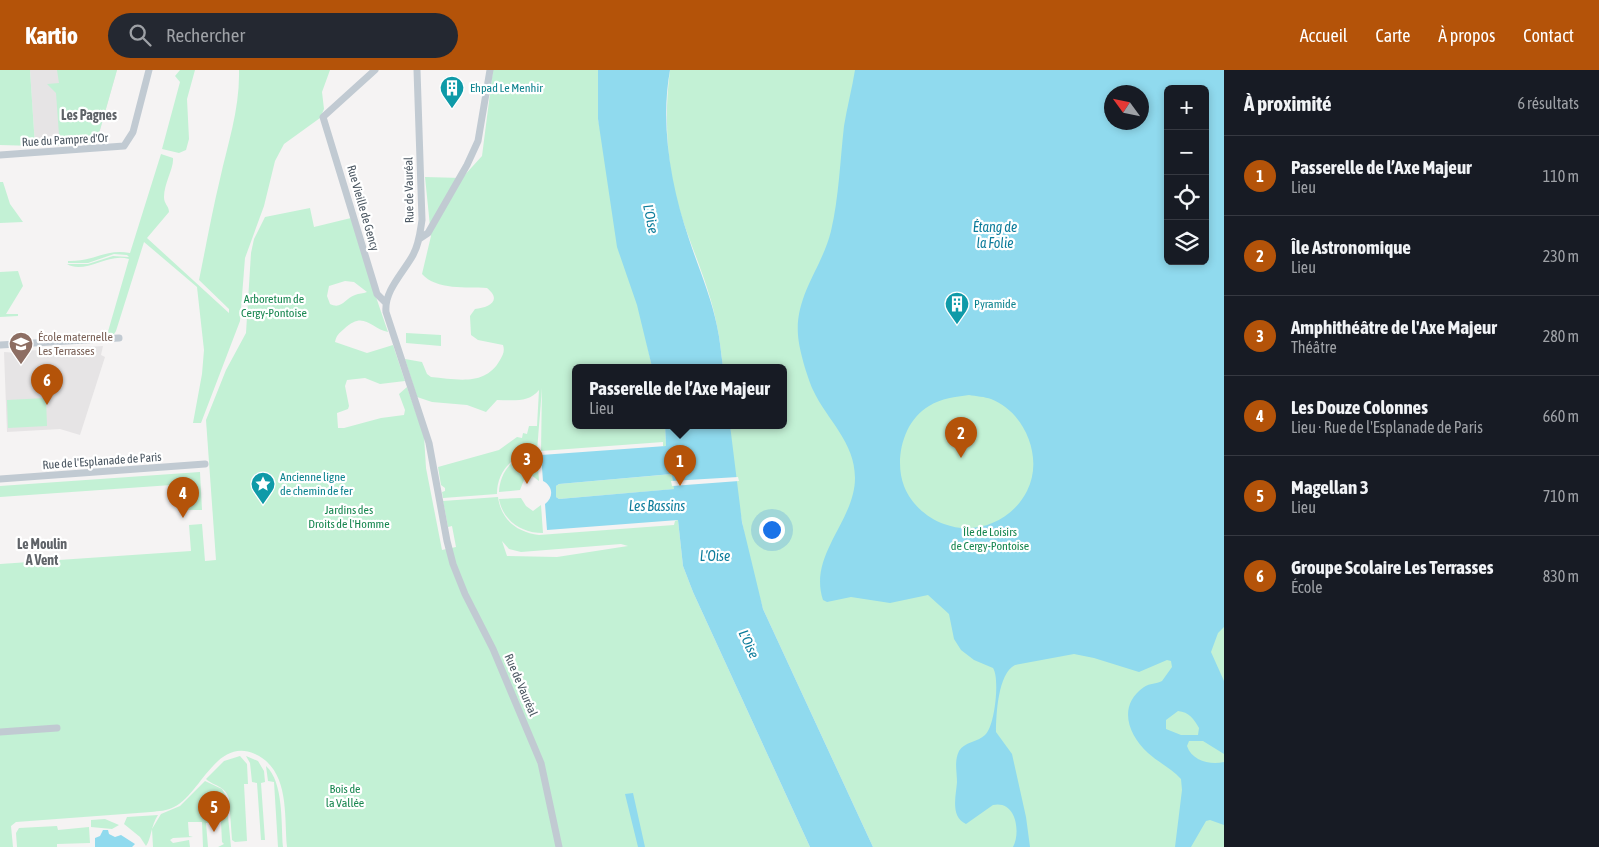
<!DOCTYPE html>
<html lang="fr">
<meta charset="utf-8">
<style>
:root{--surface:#171b24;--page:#242831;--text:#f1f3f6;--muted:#9ea1a6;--line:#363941;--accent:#b45309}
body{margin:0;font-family:"Asap Condensed",sans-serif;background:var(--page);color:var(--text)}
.controls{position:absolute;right:15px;top:15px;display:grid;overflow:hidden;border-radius:8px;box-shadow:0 2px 8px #0003}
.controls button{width:45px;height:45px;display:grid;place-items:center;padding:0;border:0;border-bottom:1px solid var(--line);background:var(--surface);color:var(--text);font:25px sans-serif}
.compass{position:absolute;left:1104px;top:15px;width:45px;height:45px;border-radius:50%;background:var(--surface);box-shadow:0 2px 8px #0003;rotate:303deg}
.you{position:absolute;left:771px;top:459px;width:18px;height:18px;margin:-12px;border:4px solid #fff;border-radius:50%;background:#1a73e8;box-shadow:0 0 0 8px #1a73e833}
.badge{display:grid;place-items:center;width:32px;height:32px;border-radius:50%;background:var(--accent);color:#fff;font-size:16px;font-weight:700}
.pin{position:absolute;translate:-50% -41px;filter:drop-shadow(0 1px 2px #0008)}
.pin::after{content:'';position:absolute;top:26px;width:18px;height:15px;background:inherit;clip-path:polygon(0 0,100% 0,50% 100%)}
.popup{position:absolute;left:572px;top:294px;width:215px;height:65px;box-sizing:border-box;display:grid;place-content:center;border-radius:8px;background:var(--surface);filter:drop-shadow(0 1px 4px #0005);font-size:16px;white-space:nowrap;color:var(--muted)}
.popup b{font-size:19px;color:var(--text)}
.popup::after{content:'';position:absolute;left:50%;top:100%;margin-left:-10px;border:10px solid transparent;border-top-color:var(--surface)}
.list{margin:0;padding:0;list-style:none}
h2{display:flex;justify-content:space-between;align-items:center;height:65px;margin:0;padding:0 20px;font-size:21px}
h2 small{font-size:16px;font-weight:400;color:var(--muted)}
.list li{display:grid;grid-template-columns:32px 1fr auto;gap:15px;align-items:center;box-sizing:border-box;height:80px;padding:0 20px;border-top:1px solid var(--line)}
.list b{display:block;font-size:19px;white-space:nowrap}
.list p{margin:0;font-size:16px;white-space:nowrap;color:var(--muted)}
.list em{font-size:16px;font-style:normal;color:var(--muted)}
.icon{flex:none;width:28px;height:28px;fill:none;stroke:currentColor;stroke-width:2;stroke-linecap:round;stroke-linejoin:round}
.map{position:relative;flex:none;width:1224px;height:777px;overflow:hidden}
header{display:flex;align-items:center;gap:30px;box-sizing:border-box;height:70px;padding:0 25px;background:var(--accent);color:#fff}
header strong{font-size:24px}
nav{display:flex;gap:28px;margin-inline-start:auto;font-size:18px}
.search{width:350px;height:45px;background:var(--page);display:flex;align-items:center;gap:12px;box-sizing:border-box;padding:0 18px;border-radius:28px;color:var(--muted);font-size:19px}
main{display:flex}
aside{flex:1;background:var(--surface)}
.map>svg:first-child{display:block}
.education{fill:#e6e4e5}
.green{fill:#c3f1d5;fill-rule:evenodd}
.water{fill:#90daee;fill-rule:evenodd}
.pier{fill:#f5f3f3}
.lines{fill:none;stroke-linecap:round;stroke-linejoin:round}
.minor{stroke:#c1cad2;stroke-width:7}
.labels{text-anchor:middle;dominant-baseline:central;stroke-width:4.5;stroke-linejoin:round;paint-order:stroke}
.culture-label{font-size:12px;fill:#0d838f;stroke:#fff;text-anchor:start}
.street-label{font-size:12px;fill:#4a5661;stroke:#fff}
.park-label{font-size:12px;fill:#17864f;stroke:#fff}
.education-label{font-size:12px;fill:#785e54;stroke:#fff;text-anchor:start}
.neighbourhood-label{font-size:14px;font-weight:bold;fill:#5f6368;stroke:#fff}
.water-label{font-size:14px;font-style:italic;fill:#0c7c9b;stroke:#fff}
</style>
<header>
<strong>Kartio</strong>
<div class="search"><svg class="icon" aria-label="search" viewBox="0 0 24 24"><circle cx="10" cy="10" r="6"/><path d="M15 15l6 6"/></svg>Rechercher</div>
<nav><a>Accueil</a><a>Carte</a><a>À propos</a><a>Contact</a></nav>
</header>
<main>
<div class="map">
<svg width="1224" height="777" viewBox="0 0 1224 777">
<rect width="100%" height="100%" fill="#f5f3f3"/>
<!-- education -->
<path class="education" d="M30,0H117L96,74L35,76Z
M103,276L101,285L105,287L80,365L60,359L7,362L4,282L19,283L23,281Z"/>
<!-- green -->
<path class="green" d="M0,0H30L35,76L0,75Z
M57,0H117L96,74L38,76L37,73L64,71V68L59,65L56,23L47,14L59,13Z
M180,0H195L187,29L189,69L186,80L179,83L162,79L180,12L175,6Z
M239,0H330L322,22L324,39L320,48L284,74L275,91L264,136L245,188L240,251L201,353H193L202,304L204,280L197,217L144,172L116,261L114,264L107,265L129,189C108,182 85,205 67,194H88L113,186L129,187L127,185L114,184L88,193H68V191C94,192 106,178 130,183L161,84L173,88C174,98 164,113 164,127C164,134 169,136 169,142L147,168L229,243V239L199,210C206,176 212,142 220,109C228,73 240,38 239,0Z
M493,0H598V49L652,297H576V355H665L666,376H663V372L541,381L542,318L537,381C514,384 497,400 497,424L443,428L442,422L445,421V418L441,415L438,397L499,380L517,367L522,368L523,363L527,364L529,356H537L539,320C529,333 512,330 497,330L486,342L467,335L432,332L417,327L405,289L422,292L427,304L431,307C456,309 485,317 500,290C503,285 505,281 503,275L478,270L471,265L470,246L475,239C488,238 503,231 487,218C467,217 436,220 422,204L431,166L425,107L462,108L482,86Z
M670,0H1224V777H873L763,539C745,479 734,417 730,355H784V297H723C721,284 720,269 717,256C708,207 683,163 673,114C666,77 665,38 670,0ZM1168,19H1205V191H1168ZM1112,22H1142V52H1112Z
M0,112H3L10,134L23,152L0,153Z
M310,138L314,157L351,148C362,187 375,224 388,262C370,258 364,240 344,259C339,263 336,266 335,272L367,283L393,275L405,311L380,314L365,308L347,310L345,316L349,336L348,339L337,343L338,358H344L381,348L404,345L405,340L399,324L407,317L424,366L426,398L442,480L456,477L452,456L448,457L443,431L498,427C501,450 517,462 539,465L674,455L675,451L678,450L683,496L693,522L810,777H287C284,745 290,700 255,684C216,667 201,724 174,737C167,741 159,741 151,742L16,752L11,756L13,777H0V494L191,481L189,455L202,454L205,491L216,490L206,350L226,300L246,263L251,183L254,169L265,147ZM345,211L354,212L367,222C363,224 359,223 355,225C345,228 342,240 330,234L327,226L329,216ZM502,471L509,479L521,482L621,474L628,476L557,487L507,486Z
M18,201L23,216L6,244H18V246L0,247V202Z
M406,263L441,265V276L406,273Z
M46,328L47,356L8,358L7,330Z
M537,382L539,411L531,405L524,410L520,420L499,422C500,400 515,384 537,382Z
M200,402L202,440H188L186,414L0,427V416Z
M673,404L675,419L559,429L556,427V416L559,414Z
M521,428L526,436L533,441L541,435L543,463C522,463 503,451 499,429Z
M240,686L247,694L248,714H244L247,771L235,772L232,770L229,728C224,715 215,717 206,709L224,691Z
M246,686L258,691L264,701L265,712L261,713L265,770H261L257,713L252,712L250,693Z
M266,696C284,712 281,755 283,777H278L274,712L268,711Z
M205,711L222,719L226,726L231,777H218L224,774L222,772L221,752L206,753L208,777H203L202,752H188L189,766L193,767L173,768L170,770L173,773L189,770L190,777H153L152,759L161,744L180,736Z
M158,745C151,755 151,770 146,776L140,767L124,754L127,747Z
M105,749L119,755L112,759L91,757V750Z
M57,756L58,760L89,757L90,773L57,774V777H17L16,763L19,758Z"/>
<!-- water -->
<path class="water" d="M598,0H670C660,55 671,116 689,169C698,197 711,226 717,256C720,269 721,284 723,297H652L637,235L617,177L598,49Z
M855,0H1224V557L1218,563L1211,582L1224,611V684L1203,671H1189L1187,676C1192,691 1210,695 1224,692V755L1210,750L1206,751L1191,777H1175L1182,720L1181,709C1172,699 1158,692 1148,683C1127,664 1118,635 1144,617C1150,613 1156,614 1162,611L1172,597L1171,591L1167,590L1139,602L1094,588L1074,584L1015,595C998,603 996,645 996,662L1012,684L1026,747L1030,777H1013C1021,762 1016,730 993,735L966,754C950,747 956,726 957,712C957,702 954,691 959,681C964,672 978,672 985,665C995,657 1000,608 993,598L974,590L961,580L954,569L949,544L928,525L890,533L851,527L827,532L823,530C808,485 855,451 855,408C855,372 827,350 813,320C807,306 799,280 798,265C795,225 822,198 831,161C839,127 840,91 844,56C847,37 852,19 855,0ZM1168,19H1205V191H1168ZM1112,22H1142V52H1112ZM969,325C976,326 985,327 991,329C1025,342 1044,388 1027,421C1012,451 976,466 944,454C927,448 911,434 904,416C894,390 903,351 929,336C942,328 955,327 969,325ZM1178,641C1189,642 1194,649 1199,658L1198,665H1181L1166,659V650Z
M665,355H730L742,452L763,539L873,777H810L693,522L683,496L678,450L547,460L545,434C554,427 553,416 543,411L541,385L666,376ZM672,404L674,419L559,429L556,427V416L559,414Z
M633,723L645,777H638L625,724Z
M103,760H108L109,764L115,767L121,765L135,774L132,777H95V768L100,766Z"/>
<!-- pier -->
<path class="pier" d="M738,407L739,411L672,416L671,411Z"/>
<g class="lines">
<!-- minor -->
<path class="minor" d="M375,0L323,47L377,224L385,232
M417,0L422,150C420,163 419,174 413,185C403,203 384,221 386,242L429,373L447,471L453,494L465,524L493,579L541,693L559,777
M0,85L124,76L133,62L149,0
M419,169L428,163L467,95L478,71L490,0
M0,275L119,268
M0,409L205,394
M0,662L57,658"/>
</g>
<!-- icons -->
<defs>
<symbol id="building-pin" viewBox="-11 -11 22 30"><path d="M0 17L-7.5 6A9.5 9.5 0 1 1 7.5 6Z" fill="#0f9aa8" stroke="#fff"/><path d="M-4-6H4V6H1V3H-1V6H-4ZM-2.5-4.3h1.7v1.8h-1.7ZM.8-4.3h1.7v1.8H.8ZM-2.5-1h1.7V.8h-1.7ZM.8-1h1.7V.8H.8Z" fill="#fff"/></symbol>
<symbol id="school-pin" viewBox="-11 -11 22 30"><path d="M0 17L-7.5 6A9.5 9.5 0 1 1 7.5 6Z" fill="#8d6e63" stroke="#fff"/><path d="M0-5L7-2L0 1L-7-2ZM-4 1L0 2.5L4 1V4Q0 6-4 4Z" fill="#fff"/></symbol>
<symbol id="sight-pin" viewBox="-11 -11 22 30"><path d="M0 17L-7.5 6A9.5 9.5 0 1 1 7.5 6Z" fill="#0f9aa8" stroke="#fff"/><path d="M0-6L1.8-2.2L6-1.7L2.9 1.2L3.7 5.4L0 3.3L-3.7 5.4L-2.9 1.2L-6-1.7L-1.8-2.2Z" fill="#fff"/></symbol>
</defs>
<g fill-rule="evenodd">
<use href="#building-pin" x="438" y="4" width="28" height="38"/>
<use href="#building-pin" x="943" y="220" width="28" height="38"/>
<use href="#school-pin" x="7" y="260" width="28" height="38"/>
<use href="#sight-pin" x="249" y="400" width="28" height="38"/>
</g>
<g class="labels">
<!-- culture labels -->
<g class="culture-label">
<text x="470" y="18">Ehpad Le Menhir</text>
<text x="974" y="234">Pyramide</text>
<text x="280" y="407">Ancienne ligne<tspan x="280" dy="14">de chemin de fer</tspan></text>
</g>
<!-- street labels -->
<g class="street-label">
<text transform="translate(65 70) rotate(-3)">Rue du Pampre d'Or</text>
<text transform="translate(409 120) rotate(-91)">Rue de Vauréal</text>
<text transform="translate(363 138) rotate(74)">Rue Vieille de Gency</text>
<text transform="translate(102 391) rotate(-4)">Rue de l'Esplanade de Paris</text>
<text transform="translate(521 615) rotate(67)">Rue de Vauréal</text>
</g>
<!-- park labels -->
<g class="park-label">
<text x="274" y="229">Arboretum de<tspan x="274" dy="14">Cergy‐Pontoise</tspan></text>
<text x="349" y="440">Jardins des<tspan x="349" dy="14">Droits de l'Homme</tspan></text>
<text x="990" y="462">Île de Loisirs<tspan x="990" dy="14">de Cergy-Pontoise</tspan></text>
<text x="345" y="719">Bois de<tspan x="345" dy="14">la Vallée</tspan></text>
</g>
<!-- education labels -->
<g class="education-label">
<text x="38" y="267">École maternelle<tspan x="38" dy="14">Les Terrasses</tspan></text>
</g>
<!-- neighbourhood labels -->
<g class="neighbourhood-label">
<text x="89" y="45">Les Pagnes</text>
<text x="42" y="474">Le Moulin<tspan x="42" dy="16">A Vent</tspan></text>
</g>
<!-- water labels -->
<g class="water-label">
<text transform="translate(651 149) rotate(78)">L'Oise</text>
<text x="995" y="157">Étang de<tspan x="995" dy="16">la Folie</tspan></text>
<text x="657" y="436">Les Bassins</text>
<text x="715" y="486">L’Oise</text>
<text transform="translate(749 574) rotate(65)">L'Oise</text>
</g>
</g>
</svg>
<div class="controls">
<button>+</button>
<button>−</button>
<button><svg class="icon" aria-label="locate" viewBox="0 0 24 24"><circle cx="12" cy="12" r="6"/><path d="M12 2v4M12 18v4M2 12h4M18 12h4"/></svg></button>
<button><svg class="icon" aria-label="layers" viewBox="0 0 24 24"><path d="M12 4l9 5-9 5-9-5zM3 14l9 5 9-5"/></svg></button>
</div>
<svg class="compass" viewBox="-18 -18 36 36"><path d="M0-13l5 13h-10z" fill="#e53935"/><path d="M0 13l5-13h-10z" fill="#9ea1a6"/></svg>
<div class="you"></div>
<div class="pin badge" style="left:680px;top:416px">1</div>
<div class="popup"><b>Passerelle de l’Axe Majeur</b>Lieu</div>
<div class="pin badge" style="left:961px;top:388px">2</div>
<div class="pin badge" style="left:527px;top:414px">3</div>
<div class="pin badge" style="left:183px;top:448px">4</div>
<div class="pin badge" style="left:214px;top:762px">5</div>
<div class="pin badge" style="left:47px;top:335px">6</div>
</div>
<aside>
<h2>À proximité<small>6 résultats</small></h2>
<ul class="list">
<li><span class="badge">1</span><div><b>Passerelle de l’Axe Majeur</b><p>Lieu</p></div><em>110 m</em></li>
<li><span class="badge">2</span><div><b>Île Astronomique</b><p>Lieu</p></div><em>230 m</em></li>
<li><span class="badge">3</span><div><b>Amphithéâtre de l'Axe Majeur</b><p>Théâtre</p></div><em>280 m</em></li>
<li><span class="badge">4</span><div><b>Les Douze Colonnes</b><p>Lieu · Rue de l'Esplanade de Paris</p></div><em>660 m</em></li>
<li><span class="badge">5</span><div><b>Magellan 3</b><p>Lieu</p></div><em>710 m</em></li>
<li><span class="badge">6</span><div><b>Groupe Scolaire Les Terrasses</b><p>École</p></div><em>830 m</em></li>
</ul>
</aside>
</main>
